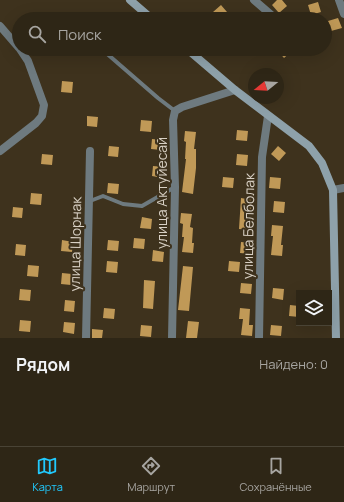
<!DOCTYPE html>
<html lang="ru">
<meta charset="utf-8">
<style>
:root{--surface:#2e2616;--page:#3a3223;--text:#f1f3f6;--muted:#a7a5a1;--line:#494335;--accent:#21c9fd}
body{margin:0;font-family:Manrope,sans-serif;background:var(--page);color:var(--text)}
.controls{position:absolute;right:12px;bottom:12px;display:grid;overflow:hidden;border-radius:0px;box-shadow:0 4px 16px #0002}
.controls button{width:36px;height:36px;display:grid;place-items:center;padding:0;border:0;border-bottom:1px solid var(--line);background:var(--surface);color:var(--text);font:20px sans-serif}
.compass{position:absolute;left:248px;top:68px;width:36px;height:36px;border-radius:50%;background:var(--surface);box-shadow:0 4px 16px #0002;rotate:252deg}
.list{margin:0;padding:0;list-style:none}
h2{display:flex;justify-content:space-between;align-items:center;height:52px;margin:0;padding:0 16px;font-size:17px}
h2 small{font-size:13px;font-weight:400;color:var(--muted)}
.icon{flex:none;width:22px;height:22px;fill:none;stroke:currentColor;stroke-width:2;stroke-linecap:round;stroke-linejoin:round}
.map{position:relative;flex:none;width:344px;height:338px;overflow:hidden}
.search{position:absolute;background:var(--surface);box-shadow:0 4px 16px #0002;left:12px;right:12px;top:12px;height:44px;display:flex;align-items:center;gap:10px;box-sizing:border-box;padding:0 14px;border-radius:22px;color:var(--muted);font-size:15px}
.sheet{height:108px;background:var(--surface)}
nav{display:flex;justify-content:space-around;align-items:center;box-sizing:border-box;height:56px;border-top:1px solid var(--line);background:var(--surface);font-size:11px;color:var(--muted)}
nav a{display:grid;justify-items:center;gap:2px}
nav .on{color:var(--accent)}
.map>svg:first-child{display:block}
.building{fill:#c09957}
.lines{fill:none;stroke-linecap:round;stroke-linejoin:round}
.lane{stroke:#6e7a7f;stroke-width:4}
.street{stroke:#6e7a7f;stroke-width:8}
.secondary{stroke:#8ea1aa;stroke-width:8}
.labels{text-anchor:middle;dominant-baseline:central;stroke-width:4;stroke-linejoin:round;paint-order:stroke}
.street-label{font-size:14px;fill:#d8d0c4;stroke:#3e321d}
</style>
<div class="map">
<svg width="344" height="338" viewBox="0 0 344 338">
<rect width="100%" height="100%" fill="#3e321d"/>
<!-- building -->
<path class="building" d="M277,0H282L287,6L279,13L272,5Z
M318,2L321,12L311,15L308,5Z
M221,5L233,19H219L213,12Z
M338,18L342,28L331,31L328,21Z
M276,49H294L284,58Z
M62,81L73,82L72,93L61,92Z
M87,116L98,117L97,127L87,126Z
M141,120L152,121L151,132L140,131Z
M237,130L248,131L247,141L236,140Z
M185,131L196,132L194,149H196V168L193,194L182,192L186,159H185L186,142L184,141Z
M152,139L162,140L161,150L151,149Z
M109,146L119,147L118,157L108,156Z
M278,146L286,153L279,161L271,154Z
M42,154L53,155L52,165L41,164Z
M237,154L248,155L247,166L236,165Z
M153,166L164,167L163,178L152,176Z
M223,177L234,178L233,188L222,187Z
M270,177L281,178L280,189L269,188Z
M108,183L119,184L118,194L107,193Z
M31,193L42,194L41,205L30,204Z
M241,198L252,200L250,230L239,229Z
M274,201L285,202L284,213L273,212Z
M13,207L23,208L22,218L12,217Z
M181,213L192,214L190,227L193,228L192,243H194L193,253L182,252L184,237H182L183,224L180,223Z
M142,217L152,219L151,229L140,228Z
M272,225L283,226L281,245H283L282,256L271,255L273,236H271Z
M134,238L145,239L144,249L133,248Z
M62,240L73,242L72,252L61,251Z
M108,240L119,241L118,251L107,250Z
M241,242L252,243L251,254L240,253Z
M16,244L26,245L25,256L15,255Z
M153,250L164,252L163,262L152,261Z
M107,261L118,262L117,273L106,272Z
M229,261L240,262L239,272L228,271Z
M28,265L39,266L38,277L27,276Z
M183,266L193,267L189,311L178,310Z
M62,273L72,274L71,285L61,284Z
M144,280L155,281L153,309L143,308Z
M241,283L252,284L251,294L240,293Z
M273,288L284,289L283,300L272,298Z
M20,289L31,290L30,301L19,300Z
M65,300L75,301L74,312L64,311Z
M290,305L299,306V317L289,316Z
M104,308L115,309L114,319L103,318Z
M240,308L250,309L249,325H253L252,336L241,335L243,319H239Z
M20,320L31,321L30,332L19,331Z
M188,321L199,322L197,338H186Z
M64,322L75,323L74,334L63,332Z
M141,325L152,326L151,337L140,336Z
M271,325L282,326L281,336L270,335Z
M92,329L103,330L102,338H92Z"/>
<g class="lines">
<!-- lane -->
<path class="lane" d="M105,52L158,98L175,111
M90,201L103,196L123,204L142,206L175,187"/>
<!-- street -->
<path class="street" d="M254,0L276,19
M339,0L344,14
M0,26L19,48
M0,151L36,123L42,116L44,105L28,61L20,49
M333,190L344,188
M86,338L90,151
M172,338L175,187L173,120L175,111L182,107L235,90
M259,338L262,157L268,116"/>
<!-- secondary -->
<path class="secondary" d="M130,0L152,19
M187,49L235,90L309,146L322,163L333,190L336,338"/>
</g>
<g class="labels">
<!-- street labels -->
<g class="street-label">
<text transform="translate(161 193) rotate(-90)">улица Актуйесай</text>
<text transform="translate(248 226) rotate(-89)">улица Белболак</text>
<text transform="translate(75 244) rotate(-89)">улица Шорнак</text>
</g>
</g>
</svg>
<div class="controls">
<button><svg class="icon" aria-label="layers" viewBox="0 0 24 24"><path d="M12 4l9 5-9 5-9-5zM3 14l9 5 9-5"/></svg></button>
</div>
<svg class="compass" viewBox="-18 -18 36 36"><path d="M0-13l5 13h-10z" fill="#e53935"/><path d="M0 13l5-13h-10z" fill="#a7a5a1"/></svg>
<div class="search"><svg class="icon" aria-label="search" viewBox="0 0 24 24"><circle cx="10" cy="10" r="6"/><path d="M15 15l6 6"/></svg>Поиск</div>
</div>
<section class="sheet">
<h2>Рядом<small>Найдено: 0</small></h2>
<ul class="list">
</ul>
</section>
<nav>
<a class="on"><svg class="icon" aria-label="map" viewBox="0 0 24 24"><path d="M3 6l6-2 6 2 6-2v14l-6 2-6-2-6 2zM9 4v14M15 6v14"/></svg>Карта</a>
<a><svg class="icon" aria-label="directions" viewBox="0 0 24 24"><path d="M12 3l9 9-9 9-9-9zM9 14v-3h6M13 9l2 2-2 2"/></svg>Маршрут</a>
<a><svg class="icon" aria-label="saved" viewBox="0 0 24 24"><path d="M7 4h10v16l-5-4-5 4z"/></svg>Сохранённые</a>
</nav>
